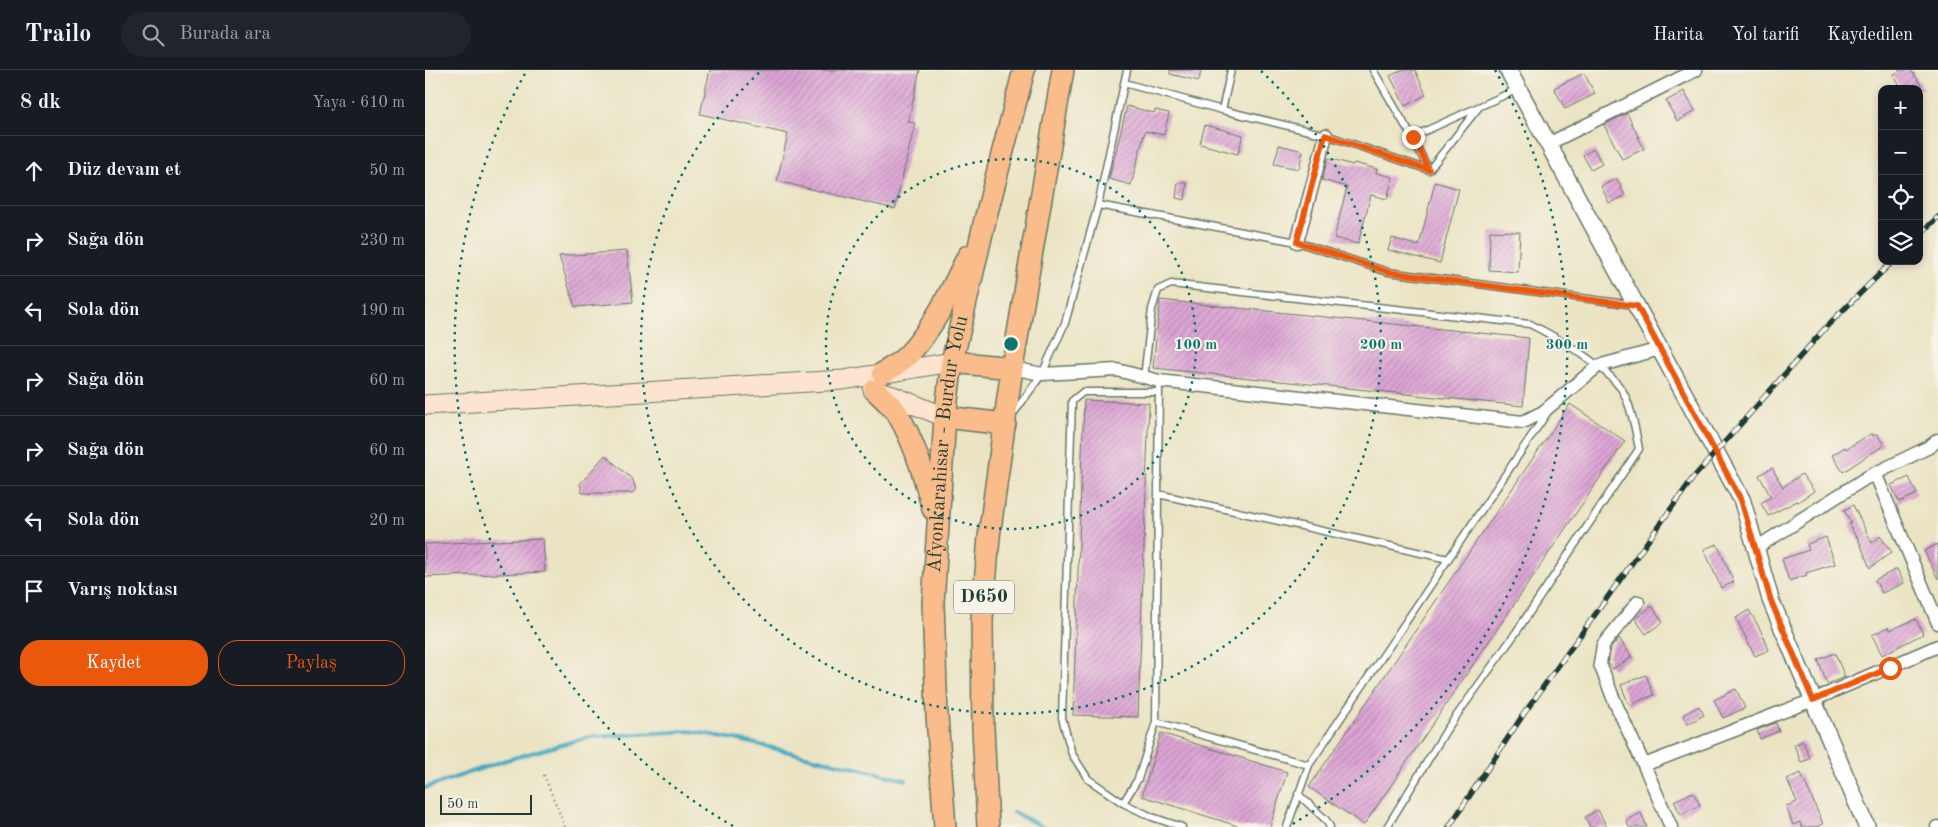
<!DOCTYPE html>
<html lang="tr">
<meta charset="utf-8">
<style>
:root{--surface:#171b24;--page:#20242c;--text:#f1f3f6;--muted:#9ea1a6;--line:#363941;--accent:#ea580c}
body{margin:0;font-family:"Old Standard TT",serif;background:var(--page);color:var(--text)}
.controls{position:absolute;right:15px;top:15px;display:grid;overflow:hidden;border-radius:10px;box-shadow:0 2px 8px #0003}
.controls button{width:45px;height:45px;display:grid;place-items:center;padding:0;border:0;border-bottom:1px solid var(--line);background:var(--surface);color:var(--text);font:25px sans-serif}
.scale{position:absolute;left:15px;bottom:12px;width:92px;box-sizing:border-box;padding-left:5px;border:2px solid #1f3d34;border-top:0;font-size:14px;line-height:18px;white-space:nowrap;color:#1f3d34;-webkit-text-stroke:4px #f7f3e8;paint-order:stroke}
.stop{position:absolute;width:15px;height:15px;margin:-11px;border:4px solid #ea580c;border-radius:50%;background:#fff}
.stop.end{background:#ea580c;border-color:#fff;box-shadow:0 1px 5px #0008}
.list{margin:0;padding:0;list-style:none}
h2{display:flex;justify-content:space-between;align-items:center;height:65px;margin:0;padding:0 20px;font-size:21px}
h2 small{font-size:16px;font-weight:400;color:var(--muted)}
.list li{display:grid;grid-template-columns:32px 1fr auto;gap:15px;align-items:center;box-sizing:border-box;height:70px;padding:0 20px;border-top:1px solid var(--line)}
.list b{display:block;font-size:19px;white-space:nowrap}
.list em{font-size:16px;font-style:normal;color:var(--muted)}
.actions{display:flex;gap:10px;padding:15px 20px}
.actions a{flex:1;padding:11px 0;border:1px solid var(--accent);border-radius:20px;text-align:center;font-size:18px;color:var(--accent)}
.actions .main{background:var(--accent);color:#fff}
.icon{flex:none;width:28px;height:28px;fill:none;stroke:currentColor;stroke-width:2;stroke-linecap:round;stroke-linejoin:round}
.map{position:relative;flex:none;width:1513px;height:757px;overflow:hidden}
header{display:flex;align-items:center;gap:30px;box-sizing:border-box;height:70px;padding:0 25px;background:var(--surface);border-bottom:1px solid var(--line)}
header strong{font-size:24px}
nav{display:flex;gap:28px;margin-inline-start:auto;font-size:18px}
.search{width:350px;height:45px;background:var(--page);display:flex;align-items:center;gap:12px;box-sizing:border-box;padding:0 18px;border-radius:28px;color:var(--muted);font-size:19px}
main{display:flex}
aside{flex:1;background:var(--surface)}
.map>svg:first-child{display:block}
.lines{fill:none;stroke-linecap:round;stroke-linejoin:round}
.stream{stroke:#43a9c2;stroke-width:4}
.building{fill:url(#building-hatch)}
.service-casing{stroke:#676;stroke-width:9}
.minor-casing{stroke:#676;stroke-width:15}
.tertiary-casing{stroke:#676;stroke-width:19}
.secondary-casing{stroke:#676;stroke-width:21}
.trunk-casing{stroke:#676;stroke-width:24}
.path{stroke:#676;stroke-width:2.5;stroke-dasharray:1 4;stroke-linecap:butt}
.service{stroke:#fff;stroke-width:6}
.minor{stroke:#fff;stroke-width:12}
.tertiary{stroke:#fff;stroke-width:16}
.secondary{stroke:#fde4d0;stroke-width:19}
.trunk{stroke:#f9bc8a;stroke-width:21}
.rail-casing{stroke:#1f3d34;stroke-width:5.5}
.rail{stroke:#f7f3e8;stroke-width:4;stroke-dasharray:11;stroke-linecap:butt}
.route{stroke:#ea580c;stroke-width:6}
.ring{fill:none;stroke:#0f766e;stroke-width:2.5;stroke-dasharray:2.5 5}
.labels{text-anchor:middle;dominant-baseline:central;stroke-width:4;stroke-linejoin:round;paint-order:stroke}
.shield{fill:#f7f3e8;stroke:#60746a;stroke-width:1}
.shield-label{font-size:19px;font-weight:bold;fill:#1f3d34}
.street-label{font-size:20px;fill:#1f3d34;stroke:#f7f3e8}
.centre{fill:#0f766e;stroke:#f7f3e8;stroke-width:2.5}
.ring-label{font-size:15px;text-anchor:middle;font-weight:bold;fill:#0f766e;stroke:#f7f3e8;stroke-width:4;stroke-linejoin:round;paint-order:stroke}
</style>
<header>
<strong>Trailo</strong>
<div class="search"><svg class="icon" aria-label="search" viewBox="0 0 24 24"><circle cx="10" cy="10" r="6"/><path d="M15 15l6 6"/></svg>Burada ara</div>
<nav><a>Harita</a><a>Yol tarifi</a><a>Kaydedilen</a></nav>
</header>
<main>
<aside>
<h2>8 dk<small>Yaya · 610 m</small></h2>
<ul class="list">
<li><svg class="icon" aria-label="ahead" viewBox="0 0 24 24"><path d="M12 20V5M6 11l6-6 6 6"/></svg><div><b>Düz devam et</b></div><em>50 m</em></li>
<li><svg class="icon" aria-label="right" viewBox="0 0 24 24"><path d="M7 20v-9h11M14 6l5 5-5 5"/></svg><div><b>Sağa dön</b></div><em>230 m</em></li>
<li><svg class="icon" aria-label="left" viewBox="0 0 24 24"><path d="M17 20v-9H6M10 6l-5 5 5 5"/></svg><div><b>Sola dön</b></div><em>190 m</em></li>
<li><svg class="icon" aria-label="right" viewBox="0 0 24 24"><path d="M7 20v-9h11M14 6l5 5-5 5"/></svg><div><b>Sağa dön</b></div><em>60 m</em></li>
<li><svg class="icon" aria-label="right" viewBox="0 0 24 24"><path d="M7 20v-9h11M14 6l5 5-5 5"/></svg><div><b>Sağa dön</b></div><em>60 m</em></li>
<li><svg class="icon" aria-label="left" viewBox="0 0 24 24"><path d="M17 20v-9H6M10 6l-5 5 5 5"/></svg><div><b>Sola dön</b></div><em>20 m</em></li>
<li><svg class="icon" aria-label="arrive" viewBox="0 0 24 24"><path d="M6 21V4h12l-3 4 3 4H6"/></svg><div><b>Varış noktası</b></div></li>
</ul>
<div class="actions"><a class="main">Kaydet</a><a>Paylaş</a></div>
</aside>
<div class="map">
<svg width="1513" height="757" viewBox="0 0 1513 757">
<defs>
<pattern id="building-hatch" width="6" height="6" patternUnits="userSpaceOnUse" patternTransform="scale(1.25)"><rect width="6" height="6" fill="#dda4d5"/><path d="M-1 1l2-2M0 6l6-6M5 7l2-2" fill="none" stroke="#b387ae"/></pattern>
</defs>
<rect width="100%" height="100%" fill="#f7f3e8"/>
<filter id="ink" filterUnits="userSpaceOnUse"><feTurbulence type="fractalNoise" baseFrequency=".02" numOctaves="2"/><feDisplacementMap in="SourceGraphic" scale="10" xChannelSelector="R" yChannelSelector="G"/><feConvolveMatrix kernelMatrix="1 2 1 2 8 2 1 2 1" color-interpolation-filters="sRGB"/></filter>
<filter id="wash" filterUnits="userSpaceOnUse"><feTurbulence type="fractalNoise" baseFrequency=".0096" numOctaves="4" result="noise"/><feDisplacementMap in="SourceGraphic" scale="20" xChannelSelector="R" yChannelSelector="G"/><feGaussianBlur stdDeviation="1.12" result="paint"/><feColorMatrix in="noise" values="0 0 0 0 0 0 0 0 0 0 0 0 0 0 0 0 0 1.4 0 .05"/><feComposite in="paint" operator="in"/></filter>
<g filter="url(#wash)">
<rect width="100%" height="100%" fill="#ebe4c4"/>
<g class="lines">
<!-- stream -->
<path class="stream" d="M0,718L81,690L164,667L265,661L310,669L481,710
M588,742L618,757"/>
</g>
<g id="blocks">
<!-- building -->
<path class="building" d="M285,0H495L483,52L490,53L470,139L352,111L363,64L275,44Z
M745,0H776L774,11L745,4Z
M977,0H990L1001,25L980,36L965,6Z
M1476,0H1486L1499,19H1477L1468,5Z
M1159,3L1170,24L1140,39L1129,18Z
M1259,21L1270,41L1252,51L1241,31Z
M702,36L729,43L730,40L744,43L739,65L720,61L706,115L684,109Z
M1202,43L1219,79L1197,89L1179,55Z
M780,55L818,65L813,84L775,74Z
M854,75L878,81L874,99L849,94Z
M1169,79L1177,94L1166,100L1158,85Z
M903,88L928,95L929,93L952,99L951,103L968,107L962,129L946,125L933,174L909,168L922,117L897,110Z
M1192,109L1200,126L1184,133L1176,116Z
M753,112L762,113L760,130L751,128Z
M1010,112L1034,119L1015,193L963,180L967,168L994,176Z
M1065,161L1095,162L1093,202L1064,200Z
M202,181L208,232L150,237L134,186Z
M735,230L1104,268L1098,336L728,298Z
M659,330L724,333L713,647L648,645Z
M1145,334L1200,371L939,755L884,717Z
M1447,363L1448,366L1452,364L1459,375L1418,402L1407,385L1420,377L1421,379Z
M180,385L208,410L211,420L207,423H157L155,414Z
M1347,398L1358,417L1377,404L1389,421L1373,432L1372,431L1343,446L1336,433L1346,427L1334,405Z
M1484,407L1492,424L1474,432L1466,415Z
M1428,435L1447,473L1455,466L1467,482L1445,498L1432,466L1431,467L1424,454L1426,453L1419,440Z
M1401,467L1410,494L1381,503L1382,505L1364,511L1357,489L1384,480L1382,474Z
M118,469L120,502L0,507V474Z
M1292,474L1309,512L1296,518L1279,479Z
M1513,474V509L1499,481Z
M1472,499L1479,513L1457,523L1450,510Z
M1227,536L1238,552L1221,564L1210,549Z
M1324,540L1335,559L1344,580L1330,586L1311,548Z
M1491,549L1498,564L1457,585L1447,565L1463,557L1465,560Z
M1194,568L1207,587L1188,599L1183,593L1186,578Z
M1410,583L1420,607L1402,614L1393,590Z
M1221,605L1229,625L1204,635L1196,615Z
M1311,619L1320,638L1298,648L1289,630Z
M1274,636L1279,645L1263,654L1258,645Z
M1351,653L1354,661L1335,669L1332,660Z
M736,663L862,702L845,757H816L717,726Z
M1378,671L1385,689L1376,692L1369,675Z
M1376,703L1398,754L1391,757H1377L1375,752L1368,755L1361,736L1372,732L1362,709Z
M1268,722L1275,735L1256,745L1249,731Z
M1173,740L1182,757H1165L1160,747Z
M1216,743L1222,757H1204L1201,750Z"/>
</g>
</g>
<g filter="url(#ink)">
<use href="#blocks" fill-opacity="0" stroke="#676" stroke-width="1"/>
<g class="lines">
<defs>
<path id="service" d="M948,0L987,67L1004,100
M699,13L797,40L901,65L1004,100L1054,37
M797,40L806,0
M987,67L1093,19
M673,135L872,172L963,202L1209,235
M719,308L727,239L733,220L746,214L1105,254C1131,267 1176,293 1194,316C1205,328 1211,362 1214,379L1090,564L1022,659L962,757
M734,311L731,652L884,695L1122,343
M734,322H658L647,331L637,648L647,684L663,709L698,733L727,747L757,757
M588,344L617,304L640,253L673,135L702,0
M733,424L1023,489
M873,724L901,750L905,757
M698,733L713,709L731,652
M862,757L884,695"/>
<path id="minor" d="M1123,74L1271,0
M872,172L901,65
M587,298L617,304L692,300L734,311L1098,352L1118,342L1173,296L1235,279
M1450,403L1513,553
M1331,478L1441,408L1504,377L1513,370
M1213,532L1178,575L1175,594L1189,630L1219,695L1246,757
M1219,695L1388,630L1513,576
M1512,757H1513"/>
<path id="tertiary" d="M1083,0L1317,430L1346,531L1442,757"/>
<path id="secondary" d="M448,320L468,326L520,347
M0,335L418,310L527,292"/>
<g id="trunk">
<path d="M527,292L587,298"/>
<path d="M458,303C466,298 476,292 483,285C509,257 526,221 543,186"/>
<path d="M450,320C457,327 466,335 472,343C490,372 499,406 508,439"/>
<path d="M520,347L580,354"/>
<path id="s1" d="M520,757L512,646L508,533L520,347L527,292L560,150L599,0"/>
<path d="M563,757L558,658L557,550L564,467L587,298L638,0"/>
</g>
</defs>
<!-- service casing -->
<use href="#service" class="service-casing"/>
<!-- minor casing -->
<use href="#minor" class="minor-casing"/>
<!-- tertiary casing -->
<use href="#tertiary" class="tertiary-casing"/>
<!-- secondary casing -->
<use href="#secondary" class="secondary-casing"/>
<!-- trunk casing -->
<use href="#trunk" class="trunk-casing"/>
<!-- path -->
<path class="path" d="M119,705L140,757"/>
<!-- service -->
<use href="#service" class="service"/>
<!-- minor -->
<use href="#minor" class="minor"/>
<!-- tertiary -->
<use href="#tertiary" class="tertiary"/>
<!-- secondary -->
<use href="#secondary" class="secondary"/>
<!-- trunk -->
<use href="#trunk" class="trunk"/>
<defs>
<path id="rail" d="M1494,165L1513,147
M1024,757L1098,645L1268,408L1403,255L1468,191"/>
</defs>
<!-- rail casing -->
<use href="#rail" class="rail-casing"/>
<!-- rail -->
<use href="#rail" class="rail"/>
</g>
</g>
<g class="lines" filter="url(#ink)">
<!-- route -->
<path class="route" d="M988,67L1004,100L900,65L872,172L963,202L1212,236L1316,430L1346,531L1388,630L1465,598"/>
</g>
<!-- distance rings -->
<g class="ring">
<circle cx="586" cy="274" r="185"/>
<path d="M836 1A370 370 0 1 1 336 1"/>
<path d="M308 756A556 556 0 0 1 102 0M1070 0A556 556 0 0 1 864 756"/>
</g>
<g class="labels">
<!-- shield labels -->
<rect class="shield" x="529" y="510.5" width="60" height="33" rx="4"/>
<g class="shield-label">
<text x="559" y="527">D650</text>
</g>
<!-- street labels -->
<g class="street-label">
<text stroke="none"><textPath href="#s1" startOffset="384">Afyonkarahisar - Burdur Yolu</textPath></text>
</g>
</g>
<circle cx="586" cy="274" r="8" class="centre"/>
<g class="ring-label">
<text x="771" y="279">100 m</text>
<text x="956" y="279">200 m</text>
<text x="1142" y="279">300 m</text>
</g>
</svg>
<div class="controls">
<button>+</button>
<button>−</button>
<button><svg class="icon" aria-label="locate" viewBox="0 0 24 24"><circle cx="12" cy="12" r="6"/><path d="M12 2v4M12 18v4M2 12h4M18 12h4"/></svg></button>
<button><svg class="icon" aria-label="layers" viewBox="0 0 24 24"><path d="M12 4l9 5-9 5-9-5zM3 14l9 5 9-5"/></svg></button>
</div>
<div class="scale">50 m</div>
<div class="stop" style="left:1465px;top:598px"></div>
<div class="stop end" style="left:988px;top:67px"></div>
</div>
</main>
